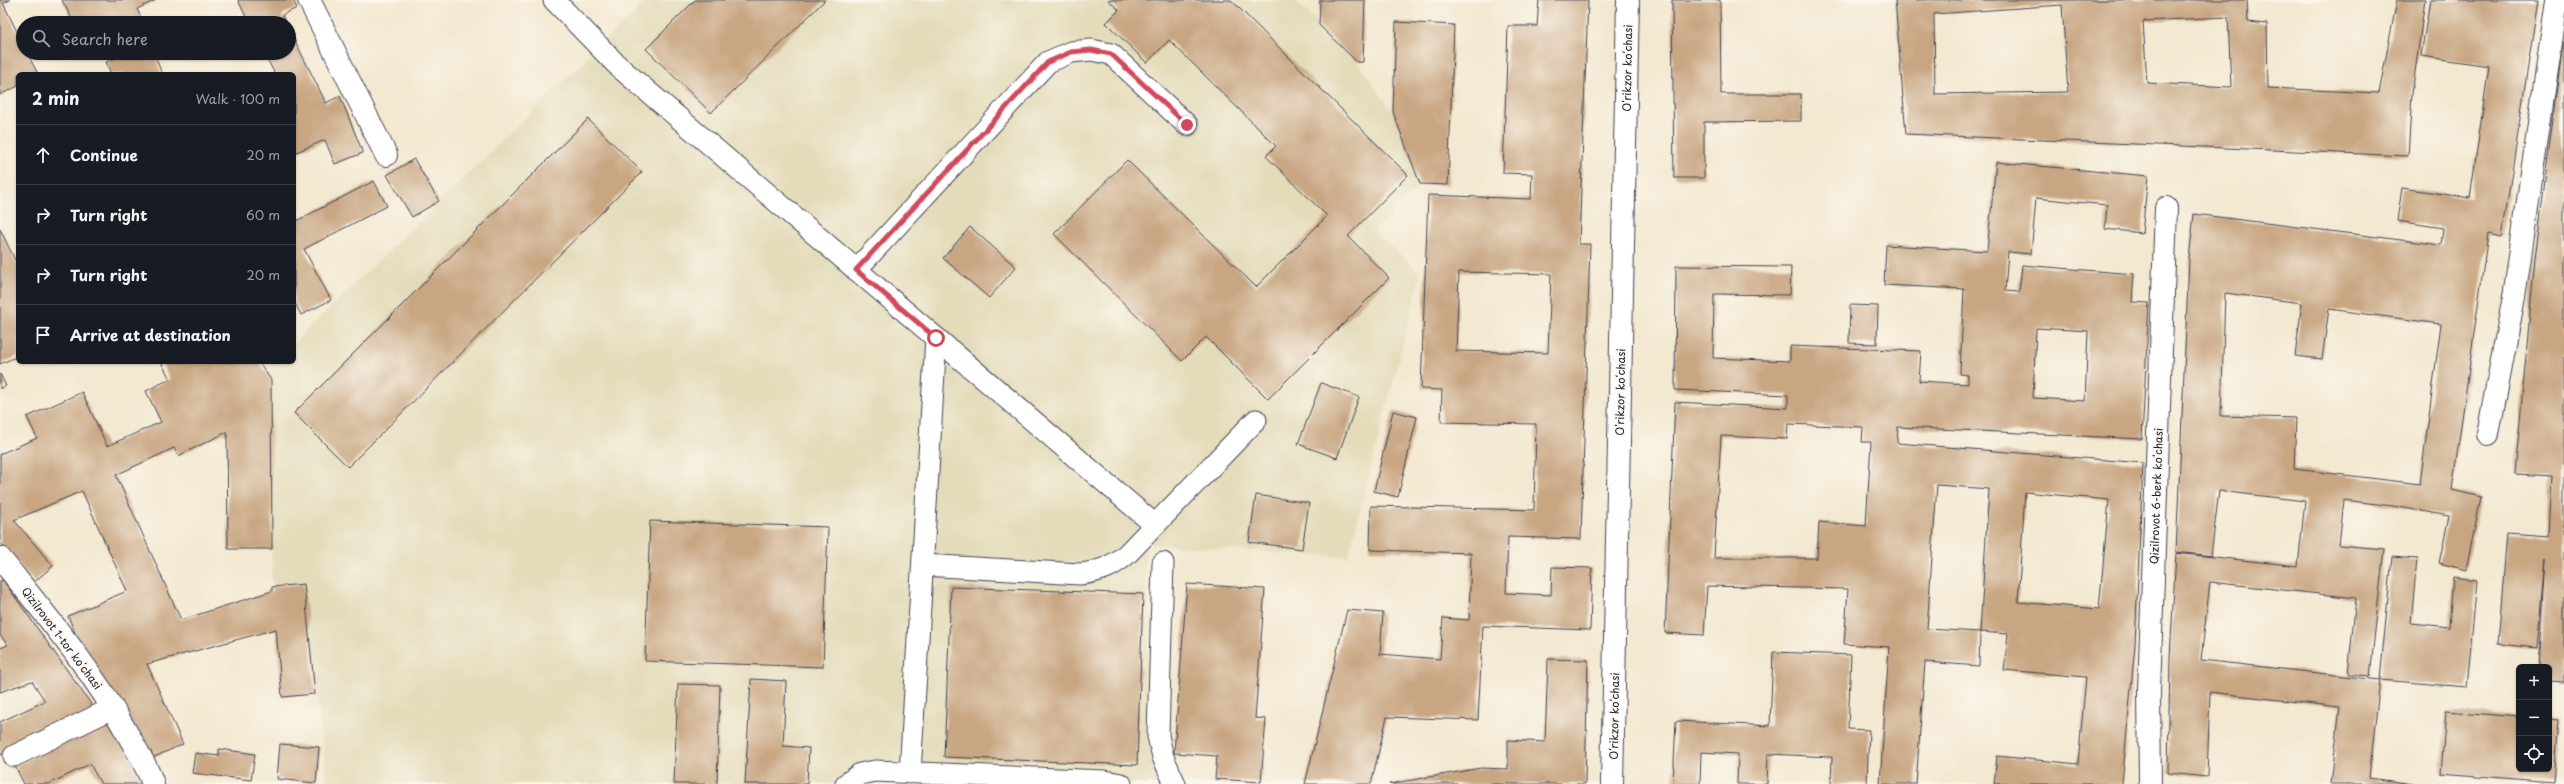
<!DOCTYPE html>
<meta charset="utf-8">
<style>
:root{--surface:#171b24;--page:#242831;--text:#f1f3f6;--muted:#9ea1a6;--line:#363941}
body{margin:0;font-family:"Playpen Sans",sans-serif;background:var(--page);color:var(--text)}
.controls{position:absolute;right:12px;bottom:12px;display:grid;overflow:hidden;border-radius:6px;box-shadow:0 1px 3px #0004}
.controls button{width:36px;height:36px;display:grid;place-items:center;padding:0;border:0;border-bottom:1px solid var(--line);background:var(--surface);color:var(--text);font:20px sans-serif}
.stop{position:absolute;width:12px;height:12px;margin:-9px;border:3px solid #d1495b;border-radius:50%;background:#fff}
.stop.end{background:#d1495b;border-color:#fff;box-shadow:0 1px 4px #0008}
.list{margin:0;padding:0;list-style:none}
h2{display:flex;justify-content:space-between;align-items:center;height:52px;margin:0;padding:0 16px;font-size:17px}
h2 small{font-size:13px;font-weight:400;color:var(--muted)}
.list li{display:grid;grid-template-columns:26px 1fr auto;gap:12px;align-items:center;box-sizing:border-box;height:60px;padding:0 16px;border-top:1px solid var(--line)}
.list b{display:block;font-size:15px;white-space:nowrap}
.list em{font-size:13px;font-style:normal;color:var(--muted)}
.icon{flex:none;width:22px;height:22px;fill:none;stroke:currentColor;stroke-width:2;stroke-linecap:round;stroke-linejoin:round}
.map{position:relative;flex:none;width:2564px;height:784px;overflow:hidden}
.search{position:absolute;background:var(--surface);box-shadow:0 1px 3px #0004;left:16px;top:16px;width:280px;height:44px;display:flex;align-items:center;gap:10px;box-sizing:border-box;padding:0 14px;border-radius:22px;color:var(--muted);font-size:15px}
.panel{position:absolute;background:var(--surface);box-shadow:0 1px 3px #0004;left:16px;top:72px;width:280px;height:292px;border-radius:6px}
.map>svg:first-child{display:block}
.built{fill:#e3dbba}
.building{fill:#c8a682;fill-rule:evenodd}
.lines{fill:none;stroke-linecap:round;stroke-linejoin:round}
.service-casing{stroke:#414051;stroke-width:23}
.minor-casing{stroke:#414051;stroke-width:24}
.secondary-casing{stroke:#414051;stroke-width:24}
.service{stroke:#fff;stroke-width:21}
.minor{stroke:#fff;stroke-width:22}
.secondary{stroke:#fff;stroke-width:22}
.route{stroke:#d1495b;stroke-width:5}
.labels{text-anchor:middle;dominant-baseline:central;stroke-width:3;stroke-linejoin:round;paint-order:stroke}
.street-label{font-size:11px;fill:#22223b;stroke:#fbf7ec}
</style>
<div class="map">
<svg width="2564" height="784" viewBox="0 0 2564 784">
<rect width="100%" height="100%" fill="#fbf7ec"/>
<filter id="ink" filterUnits="userSpaceOnUse"><feTurbulence type="fractalNoise" baseFrequency=".025" numOctaves="2"/><feDisplacementMap in="SourceGraphic" scale="8" xChannelSelector="R" yChannelSelector="G"/><feConvolveMatrix kernelMatrix="1 2 1 2 8 2 1 2 1" color-interpolation-filters="sRGB"/></filter>
<filter id="wash" filterUnits="userSpaceOnUse"><feTurbulence type="fractalNoise" baseFrequency=".012" numOctaves="4" result="noise"/><feDisplacementMap in="SourceGraphic" scale="16" xChannelSelector="R" yChannelSelector="G"/><feGaussianBlur stdDeviation="0.9" result="paint"/><feColorMatrix in="noise" values="0 0 0 0 0 0 0 0 0 0 0 0 0 0 0 0 0 1.4 0 .05"/><feComposite in="paint" operator="in"/></filter>
<g filter="url(#wash)">
<rect width="100%" height="100%" fill="#f3e8d0"/>
<!-- built -->
<path class="built" d="M647,0H1295L1357,62L1393,112L1420,184L1374,232L1421,273L1348,557L1146,544L1150,739L1163,784H327L304,584L272,587L271,365L274,362H294V343Z"/>
<g id="blocks">
<!-- building -->
<path class="building" d="M0,0H10L3,3L23,44V53H27L38,74H18V86L0,95Z
M62,0H156L137,9L142,20L137,23H74Z
M238,0H293L297,8L282,15L286,23H249Z
M695,0H825L711,113L646,49Z
M1108,0H1231L1408,175L1348,236L1389,278L1268,399L1206,337L1182,361L1054,234L1127,160L1256,287L1327,216L1266,156L1276,146L1169,40L1147,63L1106,23L1119,10Z
M1320,0H1365L1363,62H1357L1319,25Z
M1539,0H1588L1579,244H1590L1581,539L1508,537L1506,593L1551,595L1552,567L1592,568L1590,630L1483,626L1478,720L1387,717L1371,784H1305L1347,610L1383,613L1380,654L1440,659L1443,618L1469,620L1471,553L1370,550L1371,506L1534,510L1536,424L1441,422L1442,390L1421,389L1428,195L1531,199L1532,174L1503,173L1508,26H1537ZM1459,272L1551,274L1548,353L1456,351Z
M1672,0H1720L1721,94H1801V121L1704,122V178H1674Z
M1895,0H2247L2248,22L2267,24L2268,88L2379,93L2397,0H2425L2412,94L2408,156L1906,134ZM2062,5L2068,92L1935,94L1934,14ZM2228,17L2231,87L2147,83L2143,21Z
M2430,0H2538L2502,237L2488,234L2452,490L2481,497L2466,570L2439,563L2449,516L2393,506L2344,500L2339,545L2384,549L2370,676L2348,674L2356,598L2210,582L2201,660L2380,680L2392,557L2417,559L2411,623L2449,627L2453,577L2477,580L2467,687L2380,680L2369,778L2413,784H2331L2340,707L2210,692L2207,777L2168,773L2170,657L2176,553L2298,566L2305,501L2219,491L2211,556L2176,552L2189,259L2194,214L2441,245L2443,228L2397,221L2402,188L2470,198L2489,66L2421,56ZM2225,293L2302,303L2295,356L2322,359L2329,309L2441,324L2420,484L2294,469L2296,418L2221,416Z
M1396,22L1454,25L1448,185L1420,184L1393,112Z
M289,29L326,103L340,96L363,153L335,164L325,140L294,153V74H275L264,53H289Z
M2563,41H2564V682L2549,681V667H2539L2546,559L2538,648L2498,644L2507,533L2548,536L2551,476L2515,474L2535,258Z
M129,53H154L162,74H111L106,62Z
M588,119L642,172L348,467L294,413Z
M414,159L439,201L412,217L387,175Z
M1996,162L2148,176L2142,233L2105,229L2107,205L2036,198L2031,254L2008,252L2005,291L2019,292L2022,265L2134,274L2132,302L2149,303L2142,439L1898,427L1897,443L2143,463L2135,645L2122,784H1994L1997,756L2078,764L2086,677L2004,670L2008,634L1980,632L1989,489L1937,485L1927,629L1980,632L1979,666L1925,662L1916,784H1880L1889,647L1844,644L1848,589L1707,586L1704,635L1665,633L1675,402L1788,408V395L1675,390L1676,266L1791,267L1790,295L1714,294L1713,358L1790,361V346L1921,351L1919,381L1968,384V375L1960,374L1964,289L1884,285L1886,245L1987,251ZM2036,328L2088,331L2085,401L2033,398ZM1788,424L1863,427L1862,442H1871L1866,526L1819,522L1817,558H1714L1721,436L1787,439ZM2025,492L2109,500L2099,609L2018,602Z
M374,181L387,206L304,249L331,300L301,315L294,301V222Z
M970,227L1016,267L989,298L943,258Z
M0,229L18,266V356L0,364Z
M1850,305L1878,306L1877,344L1849,343Z
M161,362H259L271,380L272,549H228L227,432L178,456L174,448L116,475L181,620L272,591V587L304,584L315,694L282,697L276,629L147,664L183,744L150,759L83,652L68,616L127,591L82,491L14,520L53,566L34,582L0,542V454L37,438L27,417L82,392L107,446L161,422L146,391L170,379Z
M0,374L6,386L0,389Z
M1321,383L1359,397L1337,458L1298,444Z
M1393,411L1417,417L1398,497L1374,491Z
M1256,495L1309,503L1302,549L1249,542Z
M650,521L828,527L823,667L645,661Z
M3,580L96,711L0,755V722L45,701L32,681L0,692V648L8,645L0,635V581Z
M1187,584L1265,589L1255,718L1266,719L1261,782L1215,779L1217,756L1174,753Z
M951,587L1143,594L1137,765L944,757Z
M1773,652L1851,655L1848,729L1869,730L1867,784H1831L1832,757L1768,754L1767,784H1737L1738,754L1701,752L1700,784H1673L1676,721L1770,726Z
M1548,659L1588,660L1585,784H1389L1481,768L1508,769V740L1545,742Z
M751,679L786,681L783,746L809,748L807,784H745Z
M678,684L720,685L717,784H674Z
M2446,711L2519,717V769H2549V719L2558,720L2553,782L2441,773Z
M111,718L143,784H101L90,764L49,784H24L15,766Z
M280,744L319,747L316,783L277,779Z
M219,749L255,754L251,780L192,773L195,753L219,756Z"/>
</g>
</g>
<g filter="url(#ink)">
<use href="#blocks" fill-opacity="0" stroke="#414051" stroke-width="1"/>
<g class="lines">
<defs>
<path id="service" d="M554,0L619,67L1155,525
M856,270L1048,62L1071,52L1091,50L1111,54L1187,125
M1163,563L1158,736L1163,757L1175,784
M923,565L1080,574C1099,572 1112,567 1127,554L1256,420
M14,756L113,708
M910,773L936,338
M846,784L860,774L875,771L1105,781L1121,784"/>
<path id="minor" d="M309,0L386,155
M2488,434L2514,297L2557,0
M0,558C45,614 92,669 127,733C136,749 147,766 153,784
M2150,784L2149,691L2166,208"/>
<path id="secondary" d="M1612,784L1628,0"/>
</defs>
<!-- service casing -->
<use href="#service" class="service-casing"/>
<!-- minor casing -->
<use href="#minor" class="minor-casing"/>
<!-- secondary casing -->
<use href="#secondary" class="secondary-casing"/>
<!-- service -->
<use href="#service" class="service"/>
<!-- minor -->
<use href="#minor" class="minor"/>
<!-- secondary -->
<use href="#secondary" class="secondary"/>
</g>
</g>
<g class="lines" filter="url(#ink)">
<!-- route -->
<path class="route" d="M936,338L856,270L1048,62L1071,52L1091,50L1111,54L1187,125"/>
</g>
<g class="labels">
<!-- street labels -->
<g class="street-label">
<text transform="translate(1627 68) rotate(-89)">Oʻrikzor koʻchasi</text>
<text transform="translate(1620 392) rotate(-89)">Oʻrikzor koʻchasi</text>
<text transform="translate(2156 496) rotate(-88)">Qizilrovot 6-berk koʻchasi</text>
<text transform="translate(62 638) rotate(53)">Qizilrovot 1-tor koʻchasi</text>
<text transform="translate(1614 716) rotate(-89)">Oʻrikzor koʻchasi</text>
</g>
</g>
</svg>
<div class="controls">
<button>+</button>
<button>−</button>
<button><svg class="icon" aria-label="locate" viewBox="0 0 24 24"><circle cx="12" cy="12" r="6"/><path d="M12 2v4M12 18v4M2 12h4M18 12h4"/></svg></button>
</div>
<div class="stop" style="left:936px;top:338px"></div>
<div class="stop end" style="left:1187px;top:125px"></div>
<div class="search"><svg class="icon" aria-label="search" viewBox="0 0 24 24"><circle cx="10" cy="10" r="6"/><path d="M15 15l6 6"/></svg>Search here</div>
<section class="panel">
<h2>2 min<small>Walk · 100 m</small></h2>
<ul class="list">
<li><svg class="icon" aria-label="ahead" viewBox="0 0 24 24"><path d="M12 20V5M6 11l6-6 6 6"/></svg><div><b>Continue</b></div><em>20 m</em></li>
<li><svg class="icon" aria-label="right" viewBox="0 0 24 24"><path d="M7 20v-9h11M14 6l5 5-5 5"/></svg><div><b>Turn right</b></div><em>60 m</em></li>
<li><svg class="icon" aria-label="right" viewBox="0 0 24 24"><path d="M7 20v-9h11M14 6l5 5-5 5"/></svg><div><b>Turn right</b></div><em>20 m</em></li>
<li><svg class="icon" aria-label="arrive" viewBox="0 0 24 24"><path d="M6 21V4h12l-3 4 3 4H6"/></svg><div><b>Arrive at destination</b></div></li>
</ul>
</section>
</div>
